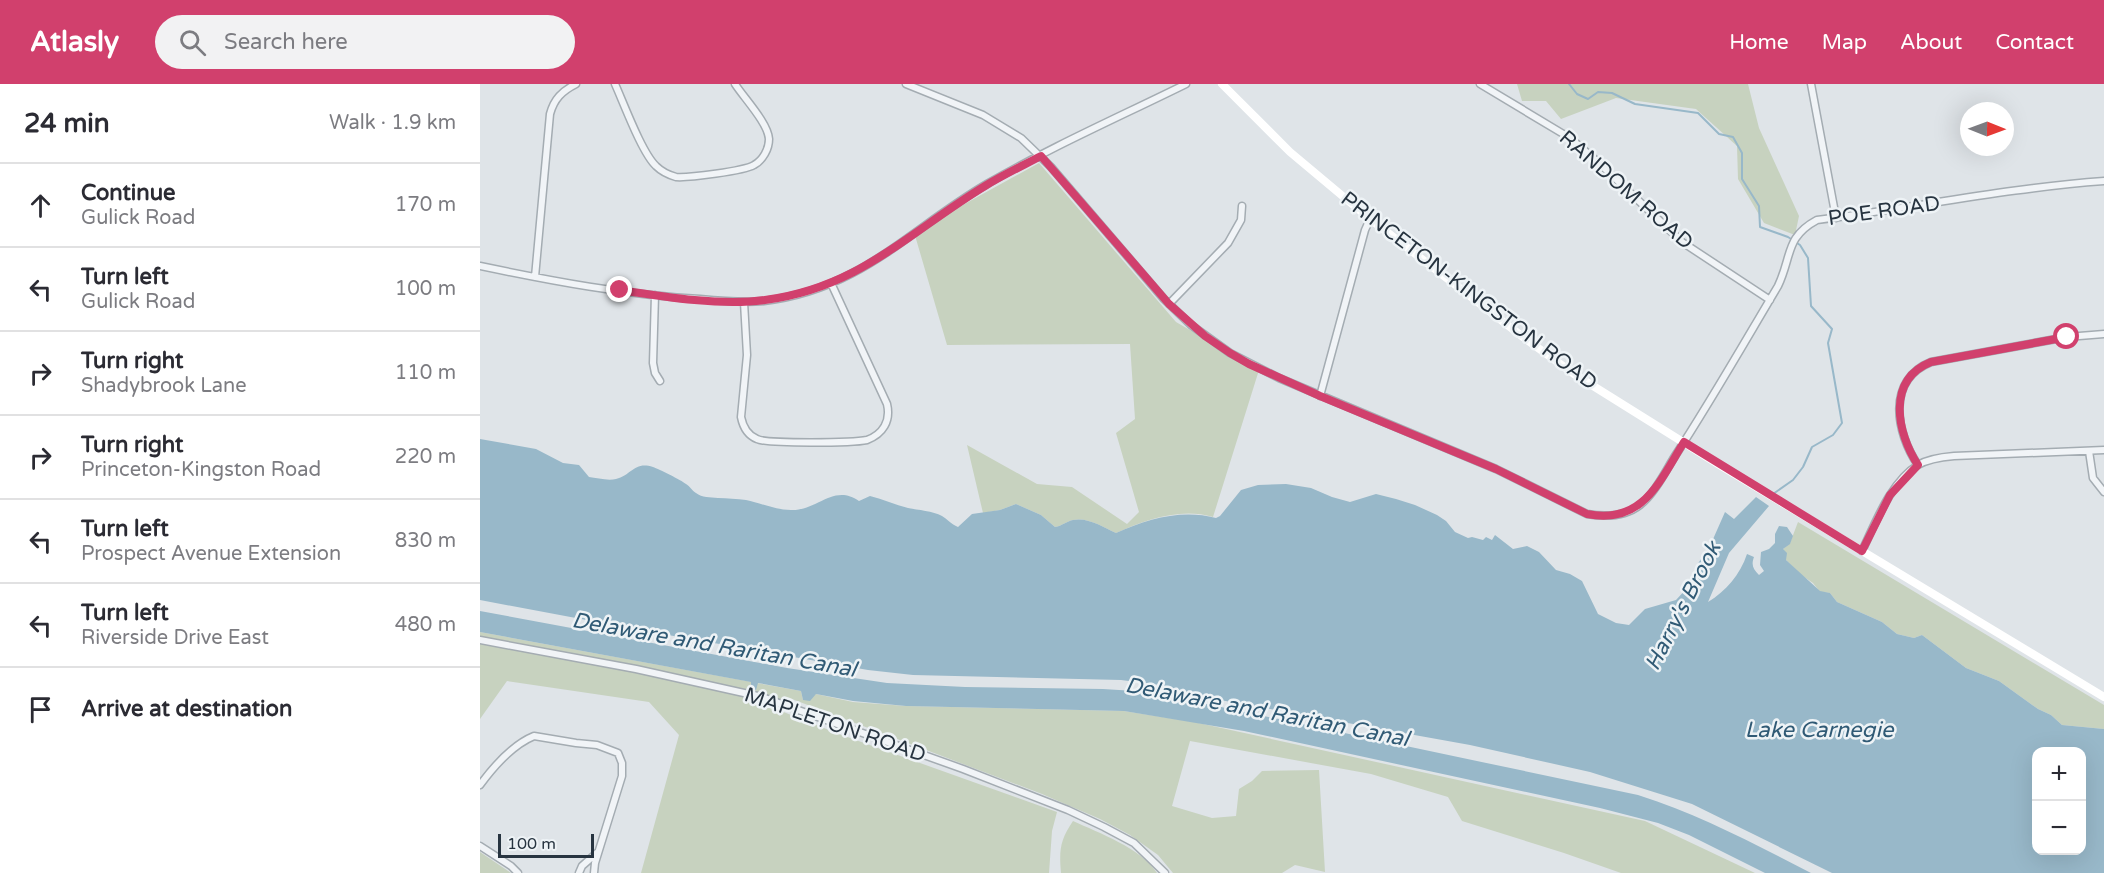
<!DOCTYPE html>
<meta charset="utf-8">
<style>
:root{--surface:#fff;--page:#f2f2f3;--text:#2b2b33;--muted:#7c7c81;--line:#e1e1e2;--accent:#d1406d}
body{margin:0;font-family:"Varela Round",sans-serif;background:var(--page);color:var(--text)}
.controls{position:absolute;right:18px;bottom:18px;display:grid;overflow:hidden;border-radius:12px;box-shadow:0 6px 24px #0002}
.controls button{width:54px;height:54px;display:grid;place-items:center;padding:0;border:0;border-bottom:2px solid var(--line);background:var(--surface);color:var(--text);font:30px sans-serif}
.compass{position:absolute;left:1480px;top:18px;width:54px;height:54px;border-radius:50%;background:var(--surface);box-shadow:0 6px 24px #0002;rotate:91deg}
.scale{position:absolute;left:18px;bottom:15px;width:96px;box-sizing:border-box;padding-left:6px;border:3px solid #273440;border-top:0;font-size:16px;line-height:21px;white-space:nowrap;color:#273440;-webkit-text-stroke:4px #eef3f6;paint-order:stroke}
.stop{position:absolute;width:18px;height:18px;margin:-14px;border:4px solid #d1406d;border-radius:50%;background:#fff}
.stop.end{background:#d1406d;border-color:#fff;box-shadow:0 2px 6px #0008}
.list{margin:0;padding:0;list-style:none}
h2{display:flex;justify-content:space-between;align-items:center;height:78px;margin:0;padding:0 24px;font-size:26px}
h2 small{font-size:20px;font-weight:400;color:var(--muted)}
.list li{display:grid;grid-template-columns:39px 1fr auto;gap:18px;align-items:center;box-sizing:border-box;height:84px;padding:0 24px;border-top:2px solid var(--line)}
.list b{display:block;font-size:22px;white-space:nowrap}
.list p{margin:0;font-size:20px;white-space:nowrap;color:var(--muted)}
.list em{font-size:20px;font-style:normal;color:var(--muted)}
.icon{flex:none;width:33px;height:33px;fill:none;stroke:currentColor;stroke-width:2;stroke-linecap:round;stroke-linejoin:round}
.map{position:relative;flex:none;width:1624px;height:789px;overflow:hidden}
header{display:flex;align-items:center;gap:36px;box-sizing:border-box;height:84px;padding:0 30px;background:var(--accent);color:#fff}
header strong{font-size:28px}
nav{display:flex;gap:33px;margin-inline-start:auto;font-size:21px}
.search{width:420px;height:54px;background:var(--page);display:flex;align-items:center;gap:15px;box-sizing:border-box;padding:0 21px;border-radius:33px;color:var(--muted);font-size:22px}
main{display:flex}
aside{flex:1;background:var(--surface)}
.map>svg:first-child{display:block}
.green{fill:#c7d2bf}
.water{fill:#98b8c9;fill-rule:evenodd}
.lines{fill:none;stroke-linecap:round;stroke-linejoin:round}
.stream{stroke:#98b8c9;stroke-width:2}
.minor-casing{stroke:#a4acb2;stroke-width:9}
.minor{stroke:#f1f4f7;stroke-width:6}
.secondary{stroke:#fff;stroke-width:8}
.route{stroke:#d1406d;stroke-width:8}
.labels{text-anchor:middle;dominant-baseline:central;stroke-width:5;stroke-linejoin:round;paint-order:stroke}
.street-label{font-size:21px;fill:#273440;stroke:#eef3f6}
.water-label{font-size:22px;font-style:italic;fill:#305a75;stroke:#eef3f6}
</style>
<header>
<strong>Atlasly</strong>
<div class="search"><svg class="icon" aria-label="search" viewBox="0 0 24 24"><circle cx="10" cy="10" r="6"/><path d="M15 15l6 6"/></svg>Search here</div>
<nav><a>Home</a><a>Map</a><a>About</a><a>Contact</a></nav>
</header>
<main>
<aside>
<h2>24 min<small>Walk · 1.9 km</small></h2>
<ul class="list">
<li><svg class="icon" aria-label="ahead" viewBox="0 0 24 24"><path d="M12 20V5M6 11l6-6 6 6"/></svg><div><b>Continue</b><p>Gulick Road</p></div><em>170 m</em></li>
<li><svg class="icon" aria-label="left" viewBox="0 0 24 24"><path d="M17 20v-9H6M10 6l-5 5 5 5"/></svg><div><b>Turn left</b><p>Gulick Road</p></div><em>100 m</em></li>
<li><svg class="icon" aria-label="right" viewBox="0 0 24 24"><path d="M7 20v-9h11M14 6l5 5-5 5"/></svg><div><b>Turn right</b><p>Shadybrook Lane</p></div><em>110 m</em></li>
<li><svg class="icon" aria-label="right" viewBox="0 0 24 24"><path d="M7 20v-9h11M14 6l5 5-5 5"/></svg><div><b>Turn right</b><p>Princeton-Kingston Road</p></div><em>220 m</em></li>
<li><svg class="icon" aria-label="left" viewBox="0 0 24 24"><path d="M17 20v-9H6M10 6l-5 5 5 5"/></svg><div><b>Turn left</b><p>Prospect Avenue Extension</p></div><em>830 m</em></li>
<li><svg class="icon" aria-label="left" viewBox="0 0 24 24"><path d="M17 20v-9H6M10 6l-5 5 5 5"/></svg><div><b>Turn left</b><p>Riverside Drive East</p></div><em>480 m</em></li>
<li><svg class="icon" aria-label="arrive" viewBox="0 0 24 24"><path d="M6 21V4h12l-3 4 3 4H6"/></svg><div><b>Arrive at destination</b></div></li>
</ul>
</aside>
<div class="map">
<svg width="1624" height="789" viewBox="0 0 1624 789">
<rect width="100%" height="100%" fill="#dfe4e8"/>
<!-- green -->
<path class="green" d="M1037,0H1268L1279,44L1319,132L1315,151L1284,139L1258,95L1257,62L1216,25L1136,14L1081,35L1066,17H1042Z
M559,79L696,238L779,286L733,433C701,423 665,436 636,449C623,443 608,433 593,436C587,437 582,442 575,443L561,431L536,420L520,426L503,429L487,361L557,400L592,403L647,440L659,428L636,349L655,335L650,260L467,261L434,148Z
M1318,438L1624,621V645L1582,641L1571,631L1558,625L1519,597L1486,584L1442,551L1434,554L1417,550L1402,538L1357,518L1350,509L1340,508L1333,499L1321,491L1306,476L1303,465L1310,459Z
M0,548L272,598L271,605L277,599L321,607L323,616L336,610L373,618L426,622L644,627L714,638L1165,737L1275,789H1141L1084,769L982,737L968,713L891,690L710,657L692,722L732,734L756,732L759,705L772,697L782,687L839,686L845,788L815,781L802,789H693L678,771L650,751L620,735L562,710L312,615L301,627L359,650L577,728L572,747L569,789H161L199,651L169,618L27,597L0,635Z
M593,737C619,749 661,764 677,789H581C579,766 580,756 593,737Z
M0,768L31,789H0Z"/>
<!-- water -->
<path class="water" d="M0,355L56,365L83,379L99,381L109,393C117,394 128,397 136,395C152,391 154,377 173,383C179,385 201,396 206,400C210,402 212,407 216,409C222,414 230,413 238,414C247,414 257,415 266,416C280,419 296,426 311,426C337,427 354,399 379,417L390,412C403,415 415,421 428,424C438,426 453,427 462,432C467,435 471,440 478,443L492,430L520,426L536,420L561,431L575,443C582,442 587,437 593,436C608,433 623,443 636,449C668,435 701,425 736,434L740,432L761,406L778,401L806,400L831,404L852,413L870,418L896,410L916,415L935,421L957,431L966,437L975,448L988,454L992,453L1003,456L1006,453L1012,456L1015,451L1033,465L1047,462L1059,468L1076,486L1090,490L1102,497L1118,530L1136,539L1149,541L1165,525L1196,516L1207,504L1219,478L1230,462L1245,428L1254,435L1276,413L1289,422L1249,469L1228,518C1246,507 1260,491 1267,470L1274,473C1271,481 1273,485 1279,491L1284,487L1280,481L1281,468L1289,465L1295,459V450L1299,442L1307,443L1313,452L1310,460L1303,465L1307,469L1306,476L1340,507L1350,509L1357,518L1402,538L1417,550L1434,554L1442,551L1486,584L1519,597L1558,625L1571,631L1582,641L1624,645V789H1352L1212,720L1110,688L990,661L740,616L680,601L641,596L433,591L388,586L165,547L0,516ZM1556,668H1602V766H1556Z
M0,527L307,584L407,599L485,603L623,605L655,607L703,615L1158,711C1219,730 1274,760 1331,789H1285L1209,751L1178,739L1120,724L764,647L644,627L426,622L373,617L336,610L330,617L323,616L321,607L278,599L276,606L271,605V598L0,548Z"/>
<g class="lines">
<!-- stream -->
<path class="stream" d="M1089,0L1097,10L1108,15L1118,8L1132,9L1155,20L1218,29L1239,50L1253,53L1262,69V95L1279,122L1280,143L1308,153L1320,161L1328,174L1331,222L1352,245L1348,259L1362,339L1353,351L1332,363L1323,383L1313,396L1293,410"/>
<defs>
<path id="minor" d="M135,0C144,20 162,69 176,82C182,88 189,91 196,93C208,94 264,87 274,81C283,76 289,65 289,55C288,39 264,14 255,0
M426,0L503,31L541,54L571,83L684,215L711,241L750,269L799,294L1016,385L1107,430C1125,433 1145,433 1160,421C1175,409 1185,388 1195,372C1231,317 1264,259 1298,202C1312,173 1305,153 1337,136C1433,124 1528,104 1624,97
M1000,0L1090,54L1119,79L1202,158L1290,216
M1331,0L1356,134
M0,182C72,197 146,211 220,215C241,217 263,219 284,217C380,206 430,145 507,100C571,63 639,33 706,0
M55,193L70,30C74,15 82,7 96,0
M175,211L173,279L175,289L180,297
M264,218L267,271L261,333C263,343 267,351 277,355C287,360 373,359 387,356C403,350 411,337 407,320L351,199
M689,220L748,159L761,136L762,122
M840,312L885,146L890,135
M1609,367L1613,394L1624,408
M1438,381C1416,349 1406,296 1451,278L1587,253L1624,250
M1382,467C1395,440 1411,397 1438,381C1448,375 1462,373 1474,372L1624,366
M0,556L156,585L282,613L483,685L588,726L624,743L654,759L685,789
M0,701C14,682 32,661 54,652L96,659L117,661L138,669L142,679V692L115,779L114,789
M0,762L31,782L38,789
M99,789L102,782L118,768"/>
</defs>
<!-- minor casing -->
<use href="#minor" class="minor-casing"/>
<!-- minor -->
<use href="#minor" class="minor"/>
<!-- secondary -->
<path class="secondary" d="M742,0L810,68L890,135L1043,253L1094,290L1238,380L1624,613"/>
</g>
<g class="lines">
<!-- route -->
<path class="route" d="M140,206C185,213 241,222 285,216C379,204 429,148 505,102C523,91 542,82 561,72L689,220L725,252L750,269L769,280L840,312L1016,385L1107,430C1163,441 1179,398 1204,358L1382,467L1410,411L1438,381C1417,349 1406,296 1451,278L1587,253"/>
</g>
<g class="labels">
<!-- street labels -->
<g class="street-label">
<text transform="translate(1146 106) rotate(41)">RANDOM ROAD</text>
<text transform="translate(1404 127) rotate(-8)">POE ROAD</text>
<text transform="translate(989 207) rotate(37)">PRINCETON-KINGSTON ROAD</text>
<text transform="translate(355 641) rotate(19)">MAPLETON ROAD</text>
</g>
<!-- water labels -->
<g class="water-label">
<text transform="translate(1203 522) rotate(-63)">Harry's Brook</text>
<text transform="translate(234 561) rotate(10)">Delaware and Raritan Canal</text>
<text transform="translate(787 628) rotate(11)">Delaware and Raritan Canal</text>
<text x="1339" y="646">Lake Carnegie</text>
</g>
</g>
</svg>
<div class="controls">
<button>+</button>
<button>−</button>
</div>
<svg class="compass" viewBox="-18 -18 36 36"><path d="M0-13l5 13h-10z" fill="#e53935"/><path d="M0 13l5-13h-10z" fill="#7c7c81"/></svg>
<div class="scale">100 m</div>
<div class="stop" style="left:1587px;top:253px"></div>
<div class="stop end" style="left:140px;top:206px"></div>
</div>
</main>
